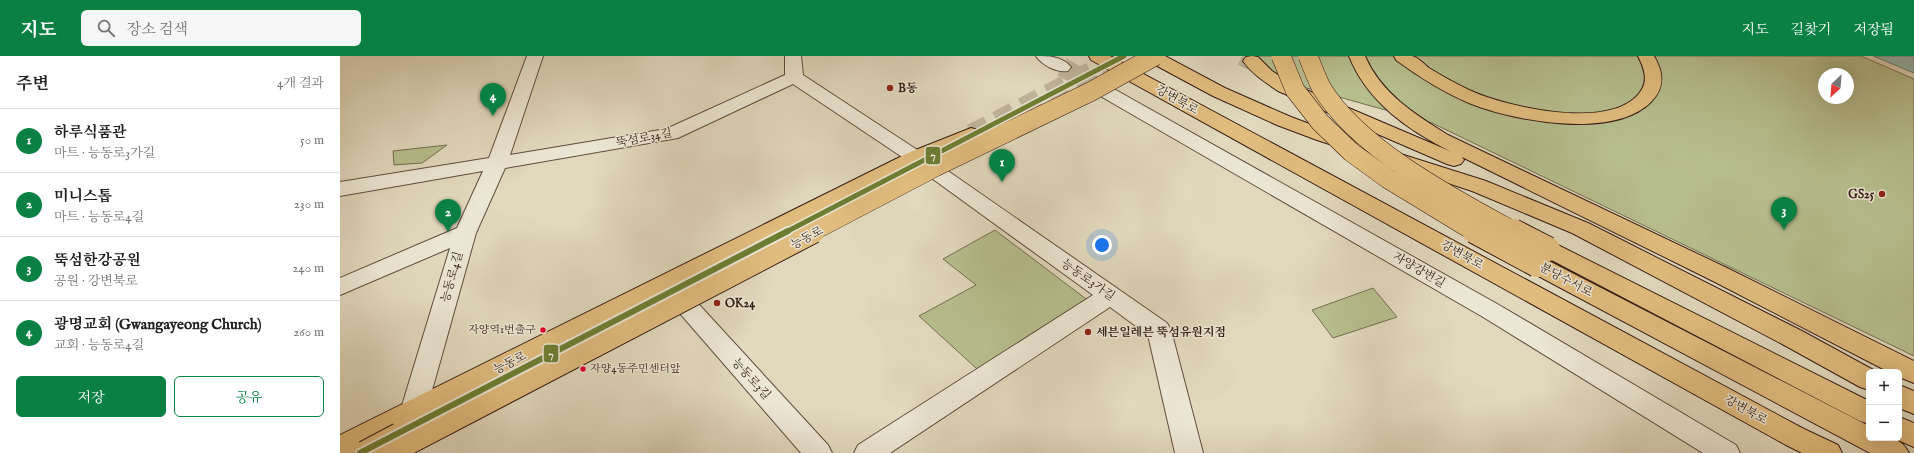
<!DOCTYPE html>
<html lang="ko">
<meta charset="utf-8">
<style>
:root{--surface:#fff;--page:#f6f6f6;--text:#202124;--muted:#757577;--line:#e0e0e0;--accent:#0b8043}
body{margin:0;font-family:"IM FELL English","Noto Serif KR",serif;background:var(--page);color:var(--text)}
.controls{position:absolute;right:12px;bottom:12px;display:grid;overflow:hidden;border-radius:6px;box-shadow:0 4px 16px #0002}
.controls button{width:36px;height:36px;display:grid;place-items:center;padding:0;border:0;border-bottom:1px solid var(--line);background:var(--surface);color:var(--text);font:20px sans-serif}
.compass{position:absolute;left:1478px;top:12px;width:36px;height:36px;border-radius:50%;background:var(--surface);box-shadow:0 4px 16px #0002;rotate:206deg}
.you{position:absolute;left:762px;top:189px;width:14px;height:14px;margin:-10px;border:3px solid #fff;border-radius:50%;background:#1a73e8;box-shadow:0 0 0 6px #1a73e833}
.badge{display:grid;place-items:center;width:26px;height:26px;border-radius:50%;background:var(--accent);color:#fff;font-size:13px;font-weight:700}
.pin{position:absolute;translate:-50% -33px;filter:drop-shadow(0 1px 2px #0008)}
.pin::after{content:'';position:absolute;top:21px;width:14px;height:12px;background:inherit;clip-path:polygon(0 0,100% 0,50% 100%)}
.list{margin:0;padding:0;list-style:none}
h2{display:flex;justify-content:space-between;align-items:center;height:52px;margin:0;padding:0 16px;font-size:17px}
h2 small{font-size:13px;font-weight:400;color:var(--muted)}
.list li{display:grid;grid-template-columns:26px 1fr auto;gap:12px;align-items:center;box-sizing:border-box;height:64px;padding:0 16px;border-top:1px solid var(--line)}
.list b{display:block;font-size:15px;white-space:nowrap}
.list p{margin:0;font-size:13px;white-space:nowrap;color:var(--muted)}
.list em{font-size:13px;font-style:normal;color:var(--muted)}
.actions{display:flex;gap:8px;padding:12px 16px}
.actions a{flex:1;padding:9px 0;border:1px solid var(--accent);border-radius:6px;text-align:center;font-size:14px;color:var(--accent)}
.actions .main{background:var(--accent);color:#fff}
.icon{flex:none;width:22px;height:22px;fill:none;stroke:currentColor;stroke-width:2;stroke-linecap:round;stroke-linejoin:round}
.map{position:relative;flex:none;width:1574px;height:397px;overflow:hidden}
header{display:flex;align-items:center;gap:24px;box-sizing:border-box;height:56px;padding:0 20px;background:var(--accent);color:#fff}
header strong{font-size:19px}
nav{display:flex;gap:22px;margin-inline-start:auto;font-size:14px}
.search{width:280px;height:36px;background:var(--page);display:flex;align-items:center;gap:10px;box-sizing:border-box;padding:0 14px;border-radius:6px;color:var(--muted);font-size:15px}
main{display:flex}
aside{flex:1;background:var(--surface)}
.map>svg:first-child{display:block}
.green{fill:#b7be8e;stroke:#766e50;fill-rule:evenodd}
.water{fill:#94bab1;stroke:#6e7b72}
.lines{fill:none;stroke-linecap:round;stroke-linejoin:round}
.minor-tunnel{stroke:#bfb39b;stroke-width:19;stroke-dasharray:19 10;stroke-linecap:butt}
.major-tunnel{stroke:#bfb39b;stroke-width:19;stroke-dasharray:19 10;stroke-linecap:butt}
.highway-tunnel{stroke:#bfb39b;stroke-width:19;stroke-dasharray:19 10;stroke-linecap:butt}
.minor-casing{stroke:#604c3e;stroke-width:2}
.major-casing{stroke:#351d13;stroke-width:2}
.highway-casing{stroke:#351d13;stroke-width:2}
.minor{fill:#ece6d4;fill-rule:evenodd}
.major{fill:#e0bc7e;fill-rule:evenodd}
.highway{fill:#e0bc7e;fill-rule:evenodd}
.highway-bridge-far1-casing{stroke:#351d13;stroke-width:20;stroke-linecap:butt}
.highway-bridge-casing{stroke:#351d13;stroke-width:26;stroke-linecap:butt}
.highway-bridge-far1{stroke:#e0bc7e;stroke-width:19}
.highway-bridge{stroke:#e0bc7e;stroke-width:24}
.metro-1-far1-casing{stroke:#ece6d4;stroke-width:8}
.metro-1-casing{stroke:#ece6d4;stroke-width:10}
.metro-1-far1{stroke:#6e7e31;stroke-width:5}
.metro-1{stroke:#6e7e31;stroke-width:6}
.poi-dot{fill:#8f2418;stroke:#ece6d4;stroke-width:1.5}
.bus-dot{fill:#e4002b;stroke:#ece6d4;stroke-width:1.5}
.labels{text-anchor:middle;dominant-baseline:central;stroke-width:3;stroke-linejoin:round;paint-order:stroke}
.bus-label{font-size:11px;fill:#351d13;stroke:#ece6d4;text-anchor:end}
.poi-label{font-size:12px;font-weight:bold;fill:#351d13;stroke:#ece6d4;text-anchor:start}
.street-label{font-size:12px;fill:#351d13;stroke:#ece6d4}
.line-badge{stroke:#ece6d4;stroke-width:1.5}
.badge-label{font-size:11px;text-anchor:middle;font-weight:bold;fill:#fff}
</style>
<header>
<strong>지도</strong>
<div class="search"><svg class="icon" aria-label="search" viewBox="0 0 24 24"><circle cx="10" cy="10" r="6"/><path d="M15 15l6 6"/></svg>장소 검색</div>
<nav><a>지도</a><a>길찾기</a><a>저장됨</a></nav>
</header>
<main>
<aside>
<h2>주변<small>4개 결과</small></h2>
<ul class="list">
<li><span class="badge">1</span><div><b>하루식품관</b><p>마트 · 능동로3가길</p></div><em>50 m</em></li>
<li><span class="badge">2</span><div><b>미니스톱</b><p>마트 · 능동로4길</p></div><em>230 m</em></li>
<li><span class="badge">3</span><div><b>뚝섬한강공원</b><p>공원 · 강변북로</p></div><em>240 m</em></li>
<li><span class="badge">4</span><div><b>광명교회 (Gwangayeong Church)</b><p>교회 · 능동로4길</p></div><em>260 m</em></li>
</ul>
<div class="actions"><a class="main">저장</a><a>공유</a></div>
</aside>
<div class="map">
<svg width="1574" height="397" viewBox="0 0 1574 397">
<rect width="100%" height="100%" fill="#e1d8bd"/>
<filter id="stains"><feTurbulence type="fractalNoise" baseFrequency=".005" numOctaves="4"/><feColorMatrix values="0 0 0 0 .2 0 0 0 0 .09 0 0 0 0 .02 0 0 0 .5 -.17"/></filter>
<radialGradient id="worn" r=".72"><stop offset=".6" stop-color="#630" stop-opacity="0"/><stop offset="1" stop-color="#630" stop-opacity=".3"/></radialGradient>
<!-- green -->
<path class="green" d="M904,0H1521L1574,23V300L1092,67L963,31ZM1484,18H1508V42H1484Z
M107,89L82,107L54,109L53,95Z
M655,174L750,246L637,313L579,260L636,229L603,203Z
M1033,232L1057,261L993,282L972,254Z"/>
<!-- water -->
<path class="water" d="M1533,0H1574V17Z"/>
<g class="lines">
<!-- minor-tunnel -->
<path class="minor-tunnel" d="M722,11L768,37"/>
<!-- major-tunnel -->
<path class="major-tunnel" d="M631,78L780,0"/>
<!-- highway-tunnel -->
<path class="highway-tunnel" d="M902,0L912,5"/>
<defs>
<path id="minor" d="M187,0H203L170,99L326,73L445,19V0H461L463,19L582,97L827,267L831,274L863,397H835L808,279L770,251L550,397H514L518,389L753,239L568,105L453,28L338,82L165,112L136,177L86,356L82,364L73,367L64,364L60,356L110,192L0,239V222L117,172L143,115L0,140V126L149,102Z
M696,0C709,0 722,0 731,11L728,15C717,17 702,9 696,0Z
M768,32L774,33L1159,249L1396,389L1400,397H1363L1143,261L762,41L759,37L762,33Z
M345,239L353,242L488,389L492,397H461L337,254L333,248L337,242Z"/>
<path id="major" d="M631,72L638,74L640,78C632,91 597,100 582,105L16,397H0V379L568,97Z"/>
<path id="highway" d="M749,0H770L1464,373L1498,389L1502,397H1462L1446,389L751,4Z
M804,0H825L885,32L951,61L991,76L1146,125L1248,167L1462,275L1537,316H1529V334L1520,331L1444,289L1232,177L1132,135L977,84L937,69L873,40L806,4Z
M912,0L918,1L932,15L950,27L1112,96C1069,75 1027,46 1009,0H1025C1041,37 1074,58 1108,79L1387,212L1574,305V327L1559,321V316H1549L1371,224L1122,101L1124,104L1121,108L1114,110L1107,108L938,35C925,26 912,18 903,5L906,1Z
M1054,0C1059,0 1066,0 1072,0C1078,1 1084,8 1089,12C1102,20 1115,27 1129,34C1166,51 1263,73 1296,41C1309,28 1306,16 1298,0H1314C1324,17 1325,32 1311,46C1273,84 1173,65 1129,47C1103,36 1079,21 1056,4Z
M1208,185L1216,188L1529,345V368L1520,365L1200,198L1197,193L1200,188Z
M1197,201L1205,203L1529,370V382C1546,382 1560,379 1569,397H1530L1189,215L1186,209L1189,203Z
M1559,329L1574,335V358L1559,352Z
M1559,361L1574,367V391L1553,382H1559Z"/>
</defs>
<!-- minor casing -->
<use href="#minor" class="minor-casing"/>
<!-- major casing -->
<use href="#major" class="major-casing"/>
<!-- highway casing -->
<use href="#highway" class="highway-casing"/>
<!-- minor -->
<use href="#minor" class="minor"/>
<!-- major -->
<use href="#major" class="major"/>
<!-- highway -->
<use href="#highway" class="highway"/>
<defs>
<path id="highway-bridge-far1" d="M941,0L955,34L980,66L1011,96L1048,123L1135,176
M968,0C972,10 976,21 981,31C1017,92 1114,143 1175,176
M471,176L595,111L752,35L815,0"/>
<path id="highway-bridge" d="M1134,175L1197,209
M1173,175L1208,193
M25,397L59,379
M48,397L473,175"/>
</defs>
<!-- highway-bridge-far1 casing -->
<use href="#highway-bridge-far1" class="highway-bridge-far1-casing"/>
<!-- highway-bridge casing -->
<use href="#highway-bridge" class="highway-bridge-casing"/>
<!-- highway-bridge-far1 -->
<use href="#highway-bridge-far1" class="highway-bridge-far1"/>
<!-- highway-bridge -->
<use href="#highway-bridge" class="highway-bridge"/>
<defs>
<path id="metro-1-far1" d="M446,176L784,0"/>
<path id="metro-1" d="M20,397L448,175"/>
</defs>
<!-- metro-1-far1 casing -->
<use href="#metro-1-far1" class="metro-1-far1-casing"/>
<!-- metro-1 casing -->
<use href="#metro-1" class="metro-1-casing"/>
<!-- metro-1-far1 -->
<use href="#metro-1-far1" class="metro-1-far1"/>
<!-- metro-1 -->
<use href="#metro-1" class="metro-1"/>
</g>
<!-- markers -->
<g class="poi-dot">
<circle cx="550" cy="32" r="4"/>
<circle cx="1542" cy="138" r="4"/>
<circle cx="377" cy="247" r="4"/>
<circle cx="748" cy="276" r="4"/>
</g>
<g class="bus-dot">
<circle cx="203" cy="274" r="3.5"/>
<circle cx="243" cy="313" r="3.5"/>
</g>
<g class="labels">
<!-- bus labels -->
<g class="bus-label">
<text x="196" y="274">자양역1번출구</text>
<text x="250" y="313" text-anchor="start">자양4동주민센터앞</text>
</g>
<!-- poi labels -->
<g class="poi-label">
<text x="558" y="32">B동</text>
<text x="1534" y="138" text-anchor="end">GS25</text>
<text x="385" y="247">OK24</text>
<text x="756" y="276">세븐일레븐 뚝섬유원지점</text>
</g>
<!-- street labels -->
<g class="street-label">
<text transform="translate(837 44) rotate(29)">강변북로</text>
<text transform="translate(304 82) rotate(-11)">뚝섬로34길</text>
<text transform="translate(467 182) rotate(-28)">능동로</text>
<text transform="translate(1122 199) rotate(29)">강변북로</text>
<text transform="translate(1079 214) rotate(30)">자양강변길</text>
<text transform="translate(112 221) rotate(-74)">능동로4길</text>
<text transform="translate(748 224) rotate(35)">능동로3가길</text>
<text transform="translate(1226 224) rotate(28)">분당수서로</text>
<text transform="translate(170 307) rotate(-27)">능동로</text>
<text transform="translate(411 323) rotate(48)">능동로3길</text>
<text transform="translate(1406 354) rotate(29)">강변북로</text>
</g>
</g>
<g class="line-badge">
<rect x="585" y="90" width="16" height="19" rx="4" fill="#6e7e31"/>
<rect x="203" y="288" width="16" height="19" rx="4" fill="#6e7e31"/>
</g>
<g class="badge-label">
<text x="593" y="103">7</text>
<text x="211" y="302">7</text>
</g>
<rect width="100%" height="100%" filter="url(#stains)"/>
<rect width="100%" height="100%" fill="url(#worn)"/>
</svg>
<div class="controls">
<button>+</button>
<button>−</button>
</div>
<svg class="compass" viewBox="-18 -18 36 36"><path d="M0-13l5 13h-10z" fill="#e53935"/><path d="M0 13l5-13h-10z" fill="#757577"/></svg>
<div class="you"></div>
<div class="pin badge" style="left:662px;top:126px">1</div>
<div class="pin badge" style="left:108px;top:176px">2</div>
<div class="pin badge" style="left:1444px;top:174px">3</div>
<div class="pin badge" style="left:153px;top:60px">4</div>
</div>
</main>
